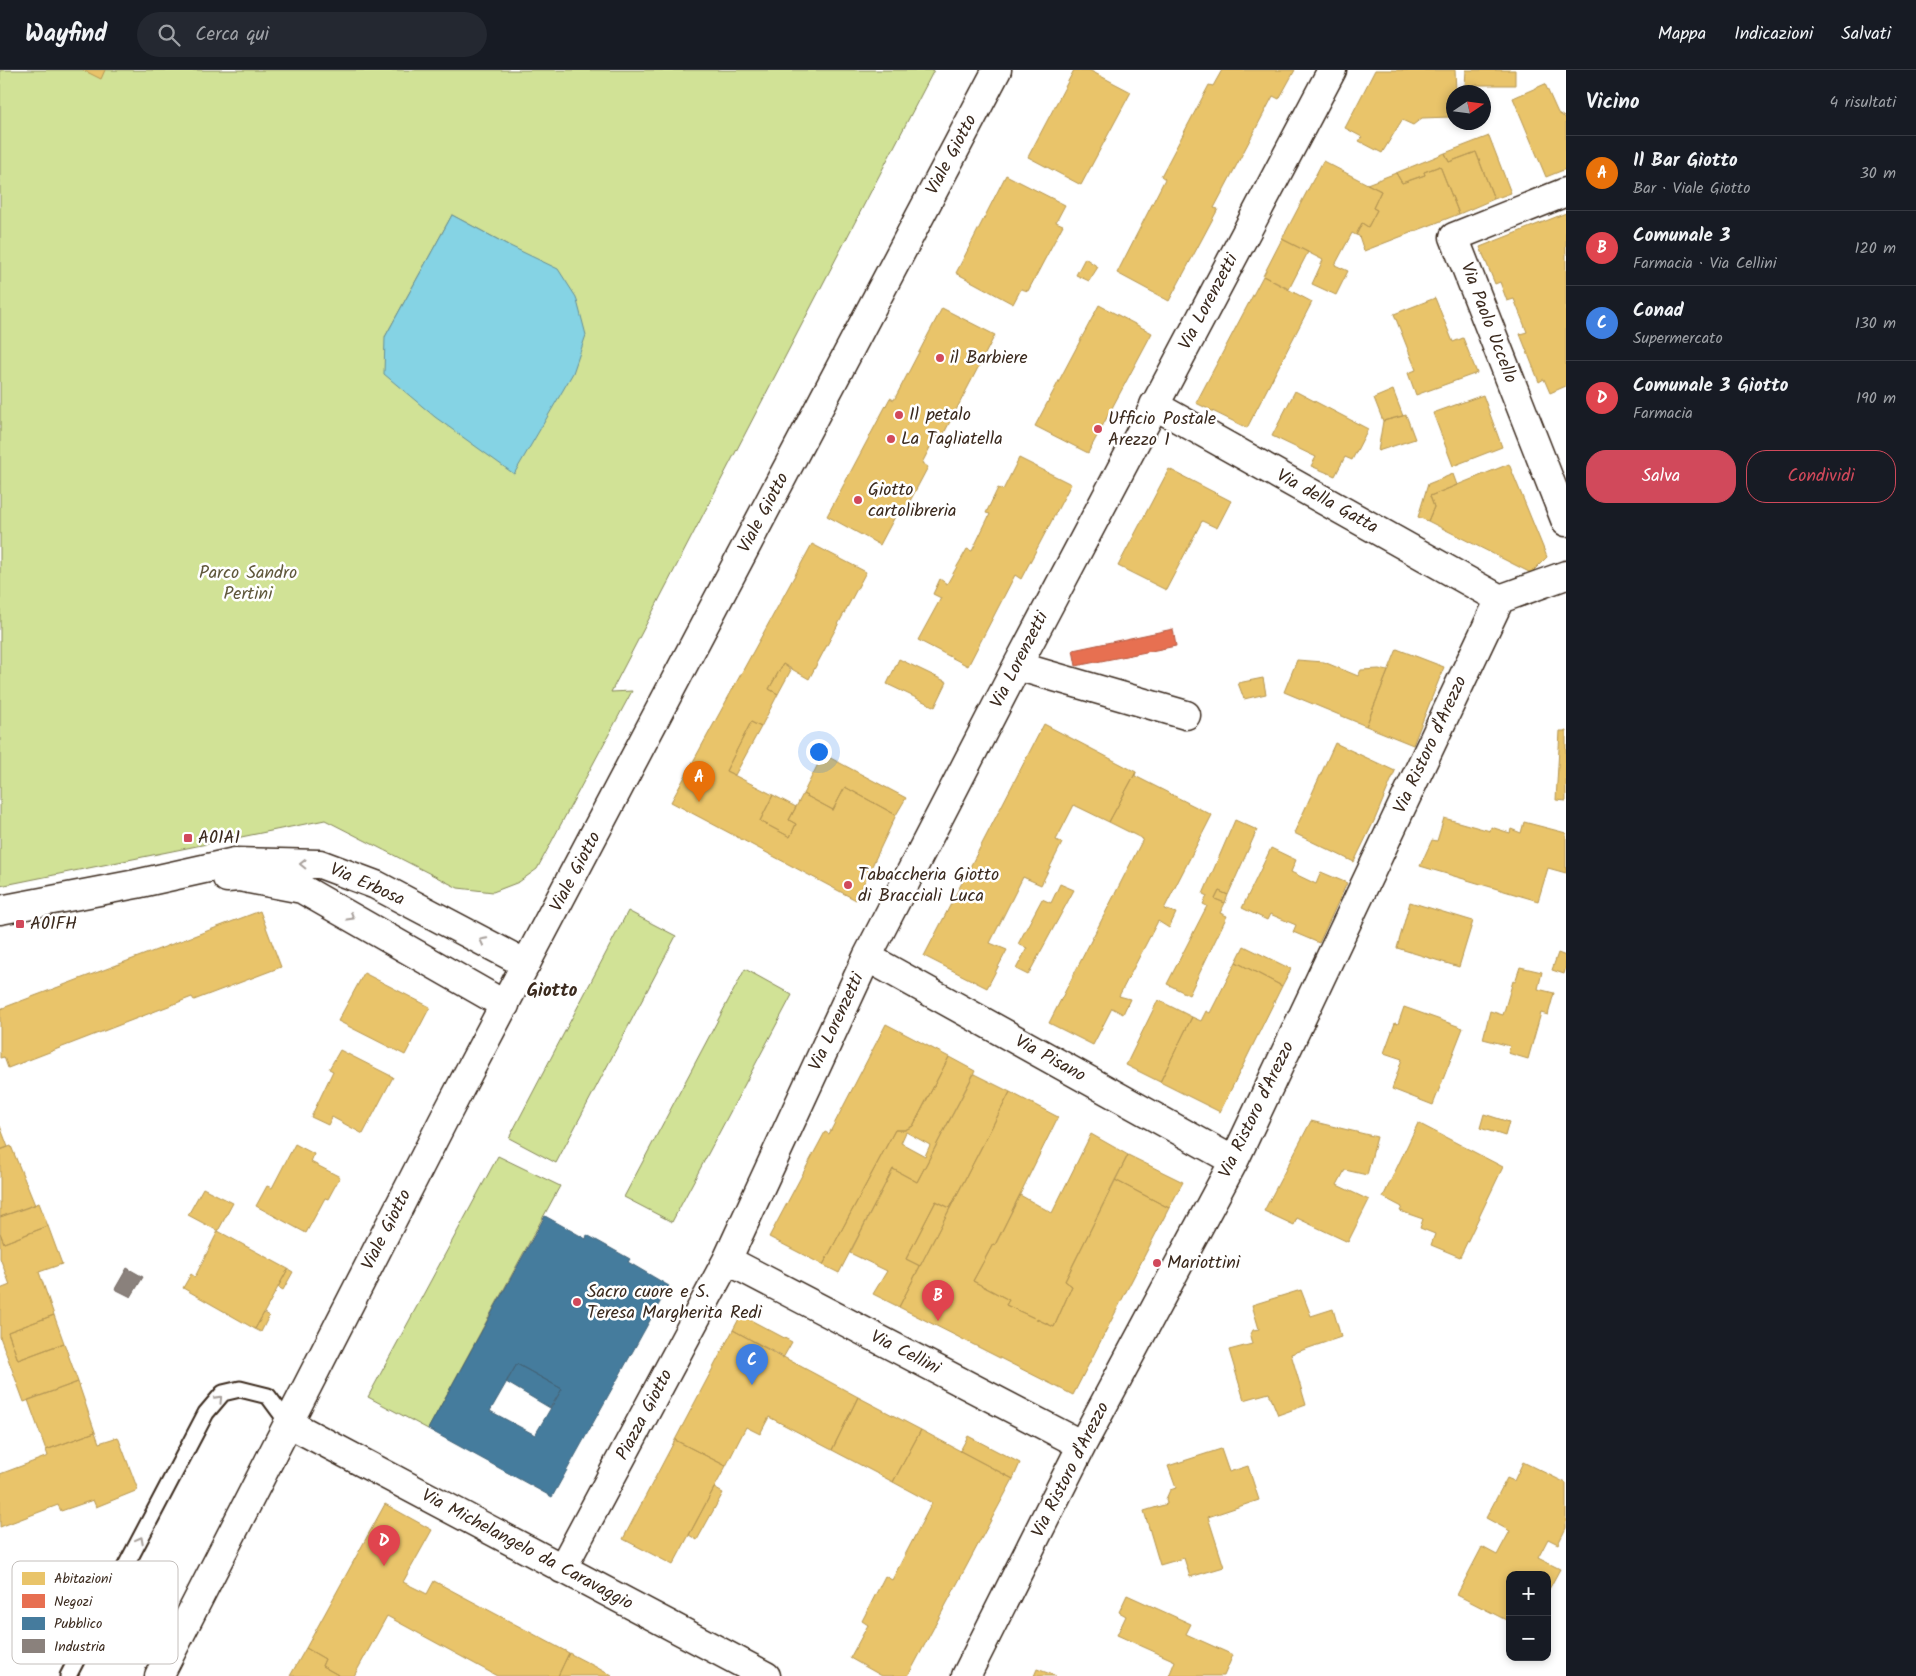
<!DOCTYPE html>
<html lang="it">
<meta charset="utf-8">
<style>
:root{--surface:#171b24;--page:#242831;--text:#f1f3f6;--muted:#9ea1a6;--line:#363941;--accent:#d1495b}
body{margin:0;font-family:Kalam,sans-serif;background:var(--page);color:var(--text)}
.controls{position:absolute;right:15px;bottom:15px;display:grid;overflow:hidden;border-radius:10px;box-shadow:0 2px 8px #0003}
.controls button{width:45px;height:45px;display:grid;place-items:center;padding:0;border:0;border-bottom:1px solid var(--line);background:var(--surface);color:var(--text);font:25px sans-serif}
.compass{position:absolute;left:1446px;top:15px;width:45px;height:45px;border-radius:50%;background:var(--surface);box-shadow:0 2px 8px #0003;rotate:77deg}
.you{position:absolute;left:818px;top:681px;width:18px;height:18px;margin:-12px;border:4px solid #fff;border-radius:50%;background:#1a73e8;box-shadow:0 0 0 8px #1a73e833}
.badge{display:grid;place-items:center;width:32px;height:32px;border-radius:50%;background:var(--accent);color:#fff;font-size:16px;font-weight:700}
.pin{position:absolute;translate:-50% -41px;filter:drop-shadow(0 1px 2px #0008)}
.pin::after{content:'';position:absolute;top:26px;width:18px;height:15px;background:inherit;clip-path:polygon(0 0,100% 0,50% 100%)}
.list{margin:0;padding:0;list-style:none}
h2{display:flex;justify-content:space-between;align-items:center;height:65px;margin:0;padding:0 20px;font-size:21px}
h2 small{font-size:16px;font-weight:400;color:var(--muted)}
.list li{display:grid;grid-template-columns:32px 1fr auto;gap:15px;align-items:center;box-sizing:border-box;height:75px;padding:0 20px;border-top:1px solid var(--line)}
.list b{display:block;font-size:19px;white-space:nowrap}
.list p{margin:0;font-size:16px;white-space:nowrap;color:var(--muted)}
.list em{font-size:16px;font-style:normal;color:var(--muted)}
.actions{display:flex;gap:10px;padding:15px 20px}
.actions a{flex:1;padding:11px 0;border:1px solid var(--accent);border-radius:20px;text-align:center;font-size:18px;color:var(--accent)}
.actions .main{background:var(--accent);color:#fff}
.icon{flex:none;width:28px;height:28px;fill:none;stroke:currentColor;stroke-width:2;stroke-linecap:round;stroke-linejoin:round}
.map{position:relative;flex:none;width:1566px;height:1606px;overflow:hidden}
header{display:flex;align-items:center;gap:30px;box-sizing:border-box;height:70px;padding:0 25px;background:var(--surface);border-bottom:1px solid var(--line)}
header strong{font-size:24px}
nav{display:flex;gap:28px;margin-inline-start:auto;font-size:18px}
.search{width:350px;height:45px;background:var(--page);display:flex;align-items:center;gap:12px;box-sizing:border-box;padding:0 18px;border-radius:28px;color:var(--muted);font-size:19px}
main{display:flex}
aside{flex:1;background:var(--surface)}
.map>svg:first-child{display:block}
.green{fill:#d1e296;stroke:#86865a;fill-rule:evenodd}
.water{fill:#85d3e4;stroke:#678f95}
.homes{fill:#e9c46a;stroke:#b59653;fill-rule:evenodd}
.shops{fill:#e76f51;stroke:#b35a42}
.public{fill:#457b9d;stroke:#426377;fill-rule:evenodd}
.industry{fill:#8a817c;stroke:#726760}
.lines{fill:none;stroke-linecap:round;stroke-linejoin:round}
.lane-casing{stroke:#3b2a1e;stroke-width:19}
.street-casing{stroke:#3b2a1e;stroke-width:31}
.secondary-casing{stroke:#3b2a1e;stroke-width:31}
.lane{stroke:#fff;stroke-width:15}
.street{stroke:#fff;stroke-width:28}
.secondary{stroke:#fff;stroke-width:28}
.oneway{stroke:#a79f9a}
.poi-dot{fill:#d1495b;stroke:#fff;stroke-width:2}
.labels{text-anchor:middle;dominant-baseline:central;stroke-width:5;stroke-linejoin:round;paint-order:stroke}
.street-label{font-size:18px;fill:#3b2a1e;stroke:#fff}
.poi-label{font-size:18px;fill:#3b2a1e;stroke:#fff;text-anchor:start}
.park-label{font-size:18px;fill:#60583c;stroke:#fff}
.neighbourhood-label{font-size:19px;font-weight:bold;fill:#3b2a1e;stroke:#fff}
.key{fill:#fff;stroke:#c4bfbc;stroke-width:1}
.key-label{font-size:14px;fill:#3b2a1e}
</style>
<header>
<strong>Wayfind</strong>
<div class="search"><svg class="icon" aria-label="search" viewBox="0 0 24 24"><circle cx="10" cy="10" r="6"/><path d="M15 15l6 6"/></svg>Cerca qui</div>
<nav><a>Mappa</a><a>Indicazioni</a><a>Salvati</a></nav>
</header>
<main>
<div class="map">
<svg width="1566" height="1606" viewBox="0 0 1566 1606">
<rect width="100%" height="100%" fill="#fff"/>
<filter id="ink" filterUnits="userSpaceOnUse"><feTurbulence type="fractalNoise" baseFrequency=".02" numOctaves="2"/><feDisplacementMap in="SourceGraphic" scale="10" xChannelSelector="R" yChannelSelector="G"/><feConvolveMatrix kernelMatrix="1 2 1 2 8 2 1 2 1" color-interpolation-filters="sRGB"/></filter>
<g filter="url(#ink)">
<!-- green -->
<path class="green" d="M0,0H934L611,622L632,621L537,799L519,812L493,822L458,818L325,750L0,816ZM452,145L508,175L385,267Z
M628,841L676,866L556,1093L509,1068Z
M745,899L792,925L672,1152L624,1127Z
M498,1086L560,1116L428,1359L368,1327Z"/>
<!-- water -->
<path class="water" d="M452,145L508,175L558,199L576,227L586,265L573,303L514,404L435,347L384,304L385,267Z"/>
<!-- homes -->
<path class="homes" d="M83,0H105L101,9Z
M1074,0H1089L1131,22L1081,115L1028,87Z
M1222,0H1295L1279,29L1273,26L1214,138L1218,139L1169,231L1117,203L1165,109L1161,106L1209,15L1213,16Z
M1375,0H1455L1456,22H1454V30H1450V47L1422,48L1413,55L1402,50L1382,83L1359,71L1362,67L1345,58Z
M1466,0H1515V15H1465Z
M1545,14L1558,43L1566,48V99L1546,107L1513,28Z
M1489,66L1511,123L1494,129L1476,82L1449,92L1445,83Z
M1476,82L1494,129L1459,144L1440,96L1424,102L1425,105L1402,113L1396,103L1445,83L1449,92Z
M1323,91L1381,121L1373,138L1377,140L1368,157L1362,153L1356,165L1352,163L1335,195L1348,201L1336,225L1312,214L1323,190L1282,169Z
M1440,96L1459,144L1364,181L1359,166L1356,165L1362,153L1368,157L1377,140L1373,138L1381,121L1367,114L1396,103L1402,113L1425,105L1424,102Z
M1006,105L1065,135L1056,152L1063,155L1028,221L1021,219L1013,234L956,203Z
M1566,143V316L1550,323L1544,309L1539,312L1520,264L1527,262L1514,229L1507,231L1500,212L1495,214L1480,177Z
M1282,169L1308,182L1289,219L1263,206Z
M1085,188L1098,197L1089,211L1076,205Z
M1263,206L1312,232L1247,358L1196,333Z
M1435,228L1453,272L1463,268L1477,303L1416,325L1408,303L1416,300L1394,244Z
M1099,235L1152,263L1088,383L1035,356Z
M942,238L995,265L941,369L936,366L922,393L928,397L910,431L903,443L898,441L880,475L827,446L890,328L894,330Z
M1393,320L1403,346L1383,351L1374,328Z
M1295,321L1368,359L1352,390L1345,387L1335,406L1311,396L1316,387L1272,366Z
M1483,325L1502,377L1453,396L1433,343Z
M1406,345L1415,369L1378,381L1383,351Z
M1019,388L1071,414L1021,509L1015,505L968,596L918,570L941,528L933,524L940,509L947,514L967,479L972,481L990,444L986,443L998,418L1003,420Z
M1509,394L1547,487L1531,503L1428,451L1434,437L1430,426Z
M1169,399L1231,431L1217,458L1202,451L1166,520L1118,496Z
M1453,404L1457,415L1430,426L1434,437L1428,451L1418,447L1428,414Z
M812,474L866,502L809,609L783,594L769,619L778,624L761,657L751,652L726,701L773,725L760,751L790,767L796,754L789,750L803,724L833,740L845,717L896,745L856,830L671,732Z
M1397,579L1444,597L1413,675L1366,656Z
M899,589L947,612L935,637L887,614Z
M1297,590L1324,592L1358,606L1361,600L1379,599L1388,601L1366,656L1284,622Z
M783,594L791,600L778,624L769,619Z
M1263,608L1266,624L1244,629L1238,613Z
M751,652L761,657L735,705L726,701Z
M1044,654L1136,702L1109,752L1074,735L1056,770L1062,773L1041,815L1023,807L990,873L1007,880L987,918L924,886Z
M1560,661H1566V731L1556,730Z
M1335,673L1395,701L1375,749L1354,792L1294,763Z
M823,684L906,728L896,745L845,717L833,740L803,724Z
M1136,702L1135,706L1212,745L1164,839L1176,843L1169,858L1158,851L1119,926L1130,929L1123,944L1112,938L1093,975L1049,953L1143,769L1109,752Z
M773,725L796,737L789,750L796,754L790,767L760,751Z
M1444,748L1490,761L1491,757L1510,763L1511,759L1521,763L1524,752L1566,763V803L1548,798L1538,831L1420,796L1432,770L1437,771Z
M1235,750L1257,760L1228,825L1219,821L1215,829L1225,833L1220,843L1227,846L1189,925L1167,914L1207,836L1203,834L1207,826L1203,824Z
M1271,778L1296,790L1291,802L1316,814L1321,802L1347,813L1319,873L1293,862L1296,855L1270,844L1267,850L1242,838Z
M1060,814L1074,820L1028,905L1016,899L1027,878L1018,874L1042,829L1051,833Z
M1219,821L1228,825L1225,833L1215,829Z
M1410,832L1473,851L1459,897L1397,878Z
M260,841L281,897L194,930L192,927L8,998L4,987L0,988V939Z
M1244,876L1291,899L1282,916L1236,892Z
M1558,883L1566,886V897L1564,904L1552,900Z
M1236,892L1282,916L1220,1042L1160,1012L1192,947L1201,951L1206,941L1210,943Z
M1520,897L1542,902L1538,919L1554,923L1548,945L1541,943L1528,989L1508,983L1510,976L1483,969L1490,941L1503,945L1513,911L1515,912Z
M364,903L430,937L405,985L338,951Z
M1158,930L1192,947L1160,1012L1126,995Z
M1404,937L1463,958L1433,1035L1392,1019L1402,989L1384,983L1395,953L1398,954Z
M886,954L949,987L913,1056L905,1060H895L823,1195L769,1167L825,1062L829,1064Z
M340,980L393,1007L363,1064L332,1047L328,1055L311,1047L333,1001L329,999Z
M949,987L975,1001L917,1112L893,1099L839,1203L823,1195L895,1060H905L913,1056ZM906,1062L930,1075L925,1086L901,1073Z
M974,1004L1010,1022L950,1138L936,1131L906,1189L920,1196L899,1237L873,1224L887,1201L850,1183L893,1099L917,1112Z
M1010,1022L1058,1047L995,1175L993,1174L973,1211L1009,1230L1006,1235L1054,1257L1072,1216L1065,1211L1115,1110L1169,1138L1073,1325L899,1237Z
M1484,1044L1509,1052L1505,1066L1480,1058Z
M1311,1051L1377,1067L1367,1105L1345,1100L1337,1115L1369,1130L1348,1172L1297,1148L1294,1155L1264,1141Z
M1418,1053L1503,1097L1460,1187L1431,1175L1435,1164L1420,1158L1423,1149L1400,1141L1402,1137L1383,1127Z
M0,1056L8,1077L0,1080Z
M1091,1064L1128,1085L1065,1211L1072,1216L1054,1257L1006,1235L1009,1230L973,1211L993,1174L995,1175L1020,1125L1052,1143Z
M295,1074L314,1084L311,1092L340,1107L328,1129L325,1128L306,1163L256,1136L267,1116L272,1118Z
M11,1076L35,1135L0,1147V1080Z
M1128,1085L1183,1112L1169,1138L1115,1110Z
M203,1118L233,1133L218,1161L188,1145Z
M936,1131L950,1138L920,1196L906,1189Z
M39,1133L48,1156L4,1173L0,1163V1147Z
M48,1156L62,1194L39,1202L54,1245L8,1262L18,1290L64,1273L78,1312L24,1332L0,1267V1219L10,1215L0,1188V1163L4,1173Z
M218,1161L288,1199L255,1259L183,1218L191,1204L195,1207Z
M288,1199L293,1202L283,1220L278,1217Z
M1301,1220L1311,1246L1333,1239L1341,1267L1291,1284L1306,1335L1278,1345L1269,1323L1244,1330L1229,1280L1252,1274L1250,1266L1253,1260L1259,1259L1252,1235Z
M264,1243L269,1246L261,1262L255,1259Z
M54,1245L64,1273L18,1290L8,1262Z
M741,1245L792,1272L783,1288L733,1260Z
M733,1260L858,1327L832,1380L769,1347L760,1364L746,1357L726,1396L675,1370Z
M78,1312L95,1362L46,1380L28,1330Z
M858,1327L921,1360L893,1412L832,1380Z
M921,1360L1013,1409L908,1606H882L850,1588L868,1555L862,1551L885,1506L892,1510L932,1433L893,1412Z
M95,1362L99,1373L118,1367L138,1420L96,1437L93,1430L61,1441L58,1435L0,1457V1404L48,1386L46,1380Z
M968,1366L1020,1393L1013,1409L960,1381Z
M675,1370L726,1396L673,1495L623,1469Z
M1221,1379L1229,1402L1248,1396L1259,1430L1208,1447L1224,1497L1190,1507L1184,1488L1160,1495L1144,1441L1167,1434L1166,1429L1170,1420L1176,1418L1168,1396Z
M1523,1392L1566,1413V1458L1558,1474L1548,1469L1538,1488L1560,1499L1547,1523V1505H1510V1552L1457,1525L1482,1477L1497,1485L1510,1461L1486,1448L1507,1408L1514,1411Z
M714,1418L723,1423L697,1470L689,1465Z
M385,1434L432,1460L403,1512L427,1524L434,1511L569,1583L558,1606H497L387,1546L354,1606H340L322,1596L325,1589L306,1578Z
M1127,1525L1191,1554L1186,1564L1233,1585L1224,1606H1169L1175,1591L1117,1565L1126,1546L1119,1542Z
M306,1578L325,1589L322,1596L340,1606H290Z
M569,1583L596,1597L612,1606H558Z
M1037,1599L1056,1606H1034Z"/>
<!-- shops -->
<path class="shops" d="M1173,559L1176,576L1076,596L1073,580Z"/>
<!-- public -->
<path class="public" d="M545,1146L586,1169L587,1165L630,1189L628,1192L669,1216L552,1427L428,1359ZM517,1294L562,1319L535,1365L490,1341Z
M517,1294L562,1319L550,1338L506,1312Z"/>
<!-- industry -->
<path class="industry" d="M127,1198L143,1207L131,1227L115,1219Z"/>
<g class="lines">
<defs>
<path id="lane" d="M68,1606L206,1343L223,1323L240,1319L268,1326L288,1353"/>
<path id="street" d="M1566,122L1454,167L1566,452
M1154,335L1500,529
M1017,596L1186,645
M227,808L239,807L302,819L505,935
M0,840L136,814L235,792L320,794L376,815L526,894
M867,887L1234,1091
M727,1190L1082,1375
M288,1353L766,1606
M562,1499L727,1190L867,887L1017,596L1332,0
M966,1606L1082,1375L1234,1091L1500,529L1566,505"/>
<path id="secondary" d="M159,1606L443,1051L997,0"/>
</defs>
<!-- lane casing -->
<use href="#lane" class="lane-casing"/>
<!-- street casing -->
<use href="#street" class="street-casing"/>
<!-- secondary casing -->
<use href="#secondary" class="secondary-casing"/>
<!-- lane -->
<use href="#lane" class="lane"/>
<!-- street -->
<use href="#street" class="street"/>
<!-- secondary -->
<use href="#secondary" class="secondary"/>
</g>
<!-- one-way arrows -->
<defs><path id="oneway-chevron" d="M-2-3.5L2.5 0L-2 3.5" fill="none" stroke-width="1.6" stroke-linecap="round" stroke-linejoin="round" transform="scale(1.25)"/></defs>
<g class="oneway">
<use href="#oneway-chevron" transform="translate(303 794) rotate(-179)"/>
<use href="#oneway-chevron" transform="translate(351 847) rotate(30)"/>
<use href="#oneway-chevron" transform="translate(483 871) rotate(-153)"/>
<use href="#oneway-chevron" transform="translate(219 1329) rotate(-46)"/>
<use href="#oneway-chevron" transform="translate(140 1470) rotate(-62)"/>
</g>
</g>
<!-- markers -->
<g class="poi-dot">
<circle cx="940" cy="288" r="5"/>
<circle cx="899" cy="345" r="5"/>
<circle cx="1098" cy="359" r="5"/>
<circle cx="891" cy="369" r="5"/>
<circle cx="858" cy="430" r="5"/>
<rect x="183" y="763" width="10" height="10" rx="2.5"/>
<circle cx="848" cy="815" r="5"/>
<rect x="15" y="849" width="10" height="10" rx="2.5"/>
<circle cx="1157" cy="1193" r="5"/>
<circle cx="577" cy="1232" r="5"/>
</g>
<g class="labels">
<!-- street labels -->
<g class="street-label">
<text transform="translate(952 85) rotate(-62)">Viale Giotto</text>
<text transform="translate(1209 232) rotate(-62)">Via Lorenzetti</text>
<text transform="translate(1488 253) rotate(69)">Via Paolo Uccello</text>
<text transform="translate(1327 432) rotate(29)">Via della Gatta</text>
<text transform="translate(764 443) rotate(-62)">Viale Giotto</text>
<text transform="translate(1020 590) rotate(-63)">Via Lorenzetti</text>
<text transform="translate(1431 675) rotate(-65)">Via Ristoro d'Arezzo</text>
<text transform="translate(576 802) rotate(-62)">Viale Giotto</text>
<text transform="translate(367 815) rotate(24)">Via Erbosa</text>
<text transform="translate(837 952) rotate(-65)">Via Lorenzetti</text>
<text transform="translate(1050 989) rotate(29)">Via Pisano</text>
<text transform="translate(1257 1040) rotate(-64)">Via Ristoro d'Arezzo</text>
<text transform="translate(387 1160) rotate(-63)">Viale Giotto</text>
<text transform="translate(905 1283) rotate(27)">Via Cellini</text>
<text transform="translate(645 1345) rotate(-62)">Piazza Giotto</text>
<text transform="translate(1071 1400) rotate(-63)">Via Ristoro d'Arezzo</text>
<text transform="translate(527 1480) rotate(28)">Via Michelangelo da Caravaggio</text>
</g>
<!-- poi labels -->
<g class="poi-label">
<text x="950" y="288">il Barbiere</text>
<text x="909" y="345">Il petalo</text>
<text x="1108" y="349">Ufficio Postale<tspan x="1108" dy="21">Arezzo 1</tspan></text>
<text x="901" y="369">La Tagliatella</text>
<text x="868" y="420">Giotto<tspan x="868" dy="21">cartolibreria</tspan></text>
<text x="198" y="768">A01A1</text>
<text x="858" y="805">Tabaccheria Giotto<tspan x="858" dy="21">di Bracciali Luca</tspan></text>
<text x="30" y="854">A01FH</text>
<text x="1167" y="1193">Mariottini</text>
<text x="587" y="1222">Sacro cuore e S.<tspan x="587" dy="21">Teresa Margherita Redi</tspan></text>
</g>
<!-- park labels -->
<g class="park-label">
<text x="248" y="503">Parco Sandro<tspan x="248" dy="21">Pertini</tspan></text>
</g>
<!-- neighbourhood labels -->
<g class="neighbourhood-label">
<text x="552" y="921">Giotto</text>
</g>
</g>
<!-- legend -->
<rect x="12" y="1491" width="166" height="103" rx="8" class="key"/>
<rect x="22" y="1502" width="23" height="13" fill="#e9c46a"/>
<rect x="22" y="1524" width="23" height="14" fill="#e76f51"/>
<rect x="22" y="1547" width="23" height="13" fill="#457b9d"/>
<rect x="22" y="1569" width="23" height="14" fill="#8a817c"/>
<g class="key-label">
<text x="54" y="1513">Abitazioni</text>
<text x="54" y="1536">Negozi</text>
<text x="54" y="1558">Pubblico</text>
<text x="54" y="1581">Industria</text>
</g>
</svg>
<div class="controls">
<button>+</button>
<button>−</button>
</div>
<svg class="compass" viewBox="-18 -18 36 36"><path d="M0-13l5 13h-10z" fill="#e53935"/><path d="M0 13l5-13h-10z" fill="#9ea1a6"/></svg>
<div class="you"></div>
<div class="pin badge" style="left:699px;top:732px;background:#e8710a">A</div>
<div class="pin badge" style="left:938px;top:1251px;background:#e0444e">B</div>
<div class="pin badge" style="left:752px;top:1315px;background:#3f7fe0">C</div>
<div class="pin badge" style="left:384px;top:1496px;background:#e0444e">D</div>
</div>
<aside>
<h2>Vicino<small>4 risultati</small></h2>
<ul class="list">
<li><span class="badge" style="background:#e8710a">A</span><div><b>Il Bar Giotto</b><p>Bar · Viale Giotto</p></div><em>30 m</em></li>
<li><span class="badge" style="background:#e0444e">B</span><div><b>Comunale 3</b><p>Farmacia · Via Cellini</p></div><em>120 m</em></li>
<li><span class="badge" style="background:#3f7fe0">C</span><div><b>Conad</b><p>Supermercato</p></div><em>130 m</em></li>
<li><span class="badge" style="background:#e0444e">D</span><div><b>Comunale 3 Giotto</b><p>Farmacia</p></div><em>190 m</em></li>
</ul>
<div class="actions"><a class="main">Salva</a><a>Condividi</a></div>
</aside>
</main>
